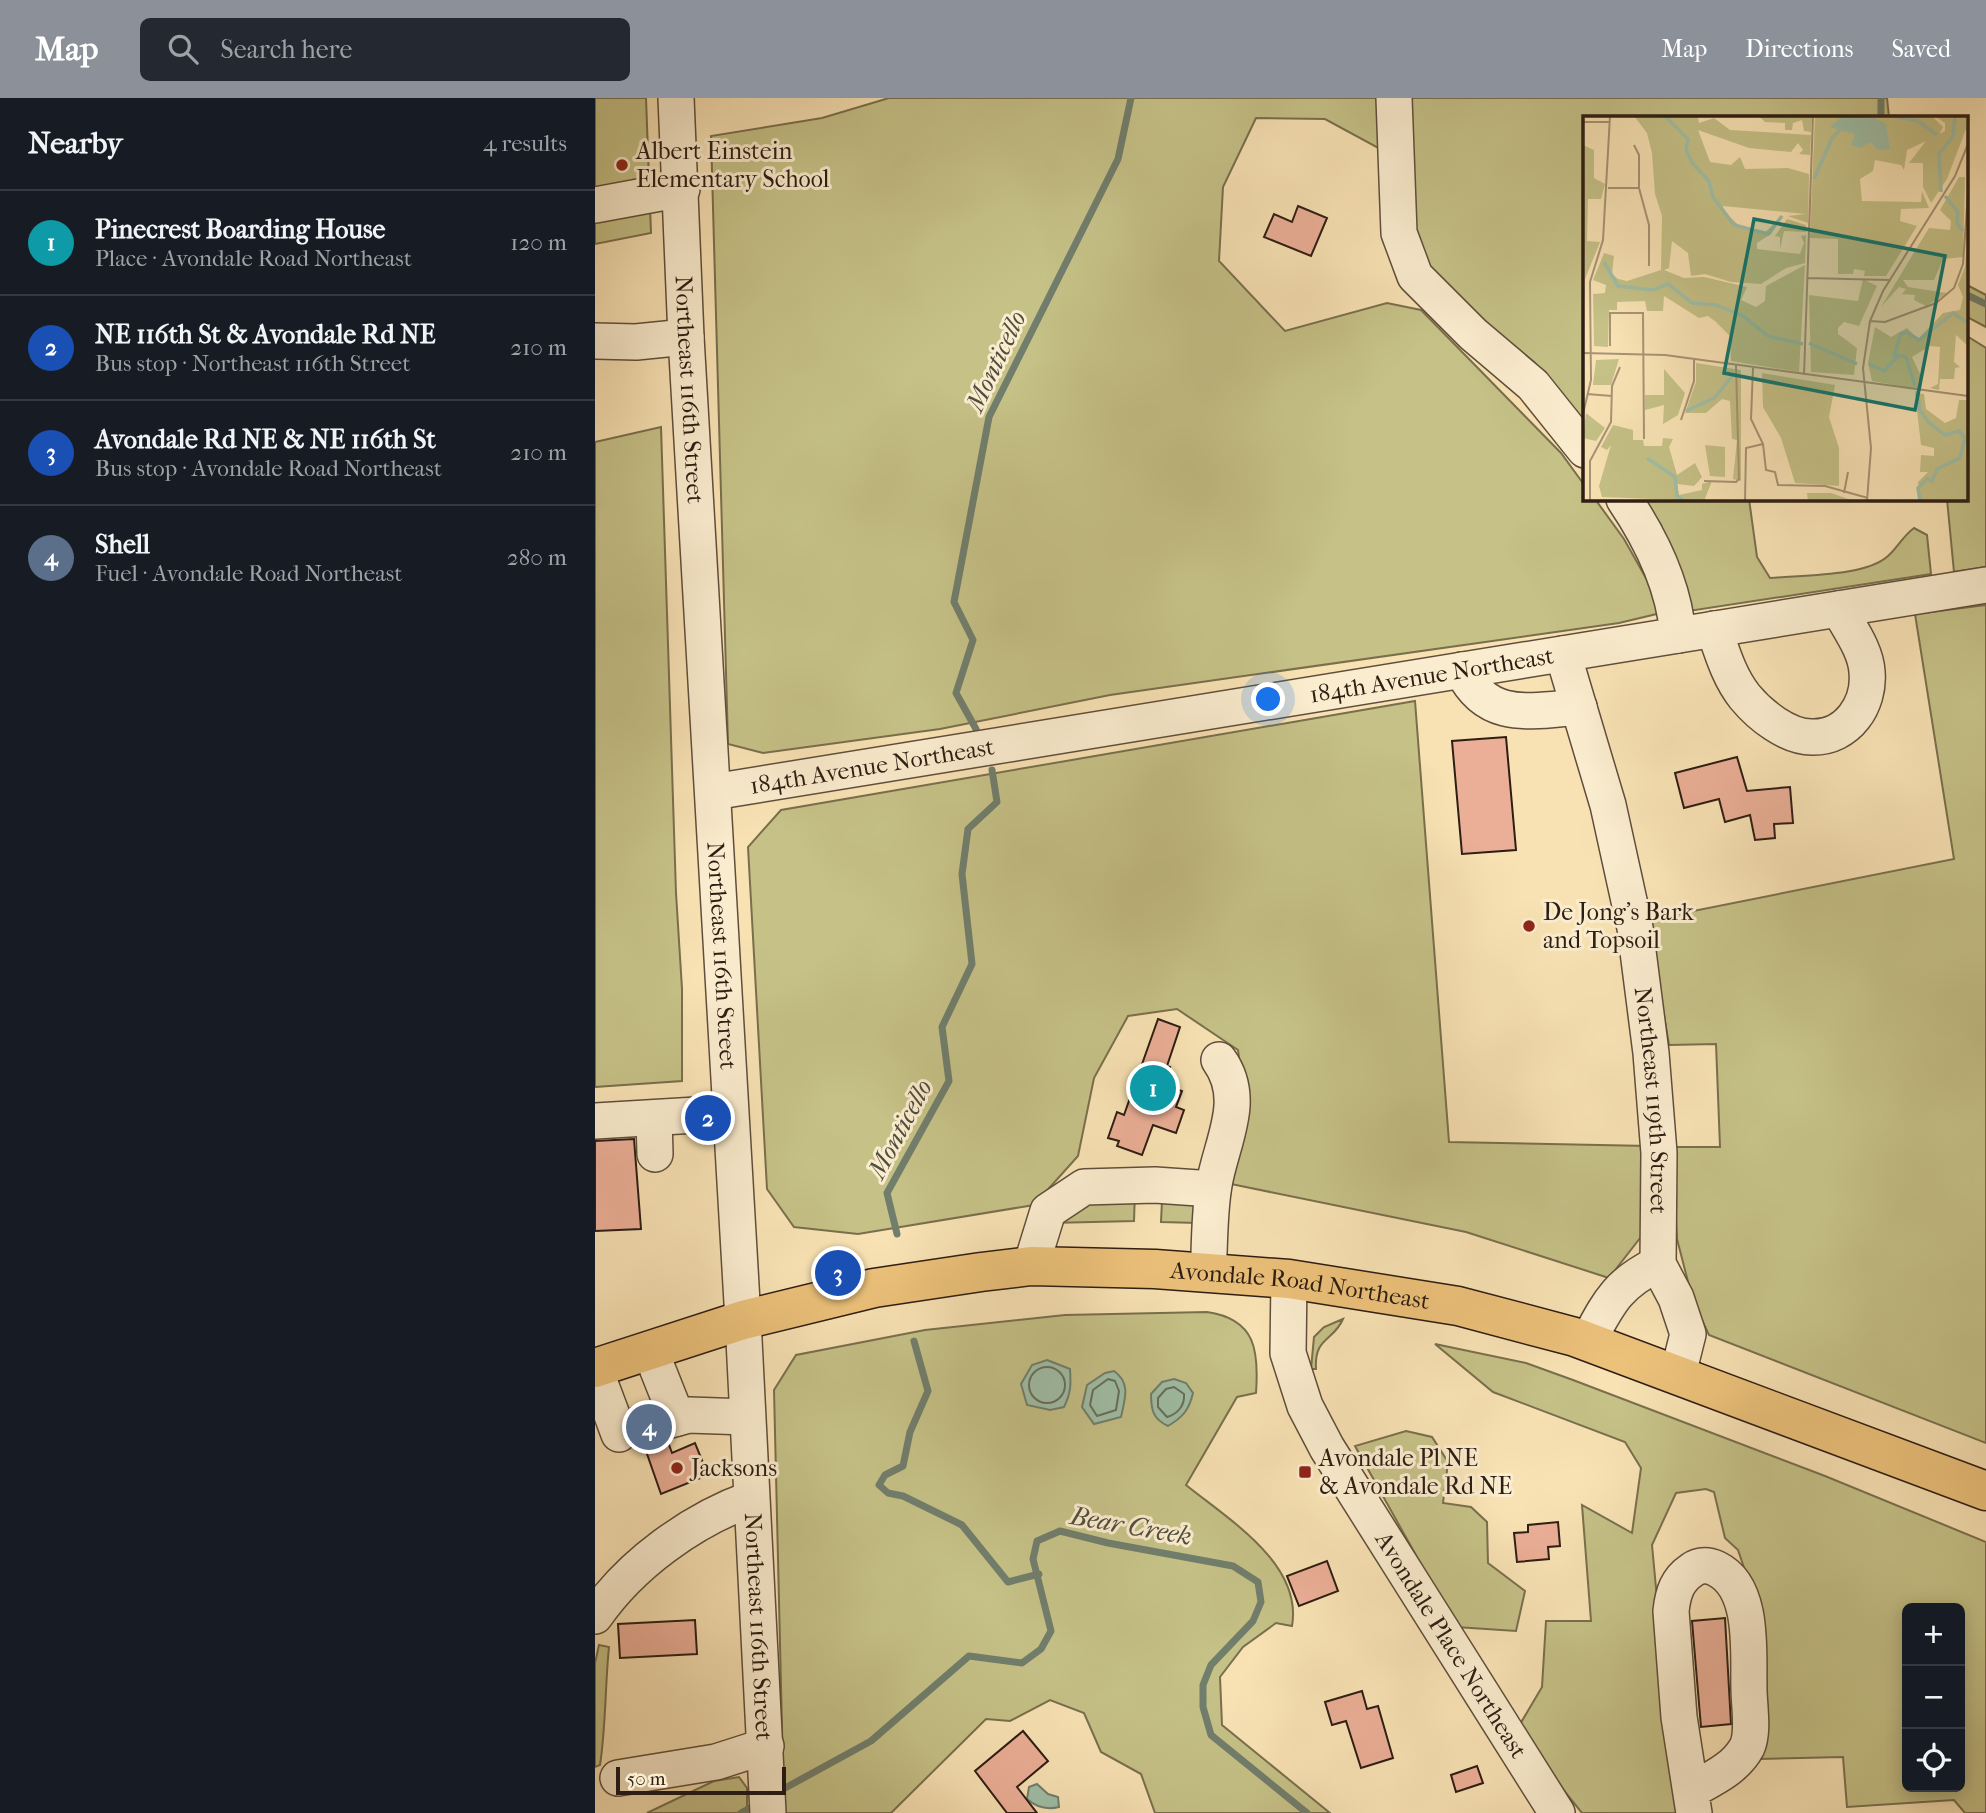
<!DOCTYPE html>
<meta charset="utf-8">
<style>
:root{--surface:#171b24;--page:#242831;--text:#f1f3f6;--muted:#9ea1a6;--line:#363941;--accent:#8c9099}
body{margin:0;font-family:"IM FELL French Canon",serif;background:var(--page);color:var(--text)}
.controls{position:absolute;right:21px;bottom:21px;display:grid;overflow:hidden;border-radius:10px;box-shadow:0 4px 18px #0003}
.controls button{width:63px;height:63px;display:grid;place-items:center;padding:0;border:0;border-bottom:2px solid var(--line);background:var(--surface);color:var(--text);font:35px sans-serif}
.scale{position:absolute;left:21px;bottom:18px;width:170px;box-sizing:border-box;padding-left:7px;border:4px solid #2d1d13;border-top:0;font-size:19px;line-height:24px;white-space:nowrap;color:#2d1d13;-webkit-text-stroke:5px #faecce;paint-order:stroke}
.you{position:absolute;left:674px;top:602px;width:24px;height:24px;margin:-18px;border:5px solid #fff;border-radius:50%;background:#1a73e8;box-shadow:0 0 0 10px #1a73e833}
.badge{display:grid;place-items:center;width:46px;height:46px;border-radius:50%;background:var(--accent);color:#fff;font-size:23px;font-weight:700}
.pin{position:absolute;translate:-50% -50%;border:4px solid #fff;box-shadow:0 2px 7px #0006}
.list{margin:0;padding:0;list-style:none}
h2{display:flex;justify-content:space-between;align-items:center;height:91px;margin:0;padding:0 28px;font-size:30px}
h2 small{font-size:23px;font-weight:400;color:var(--muted)}
.list li{display:grid;grid-template-columns:46px 1fr auto;gap:21px;align-items:center;box-sizing:border-box;height:105px;padding:0 28px;border-top:2px solid var(--line)}
.list b{display:block;font-size:26px;white-space:nowrap}
.list p{margin:0;font-size:23px;white-space:nowrap;color:var(--muted)}
.list em{font-size:23px;font-style:normal;color:var(--muted)}
.icon{flex:none;width:38px;height:38px;fill:none;stroke:currentColor;stroke-width:2;stroke-linecap:round;stroke-linejoin:round}
.map{position:relative;flex:none;width:1391px;height:1715px;overflow:hidden}
header{display:flex;align-items:center;gap:42px;box-sizing:border-box;height:98px;padding:0 35px;background:var(--accent);color:#fff}
header strong{font-size:33px}
nav{display:flex;gap:38px;margin-inline-start:auto;font-size:24px}
.search{width:490px;height:63px;background:var(--page);display:flex;align-items:center;gap:18px;box-sizing:border-box;padding:0 24px;border-radius:10px;color:var(--muted);font-size:26px}
main{display:flex}
aside{flex:1;background:var(--surface)}
.map>svg:first-child{display:block}
.green{fill:#c5c187;stroke:#796f4d;stroke-width:2;fill-rule:evenodd}
.water{fill:#9fbfa7;stroke:#717e6c;stroke-width:2}
.lines{fill:none;stroke-linecap:round;stroke-linejoin:round}
.shore{stroke:#666e5d;stroke-width:2}
.stream{stroke:#717e6c;stroke-width:7}
.building{fill:#ebaf97;stroke:#2d1d13;stroke-width:2}
.minor-casing{stroke:#604e3b;stroke-width:38}
.major-casing{stroke:#2d1d13;stroke-width:41}
.minor{stroke:#faecce;stroke-width:35}
.major{stroke:#ecc17a;stroke-width:38}
.poi-dot{fill:#8f2418;stroke:#faecce;stroke-width:2.5}
.labels{text-anchor:middle;dominant-baseline:central;stroke-width:6;stroke-linejoin:round;paint-order:stroke}
.poi-label{font-size:24px;fill:#2d1d13;stroke:#faecce;text-anchor:start}
.street-label{font-size:24px;fill:#2d1d13;stroke:#faecce}
.water-label{font-size:26px;font-style:italic;fill:#4f4e3f;stroke:#faecce}
.inset-river{fill:none;stroke:#9fbfa7;stroke-width:3.5}
.inset-road{fill:none;stroke:#a79374;stroke-width:2}
.view{fill:#0f766e;fill-opacity:0.15;stroke:#0f766e;stroke-width:3.5}
.inset-edge{fill:none;stroke:#2d1d13;stroke-width:3.5}
</style>
<header>
<strong>Map</strong>
<div class="search"><svg class="icon" aria-label="search" viewBox="0 0 24 24"><circle cx="10" cy="10" r="6"/><path d="M15 15l6 6"/></svg>Search here</div>
<nav><a>Map</a><a>Directions</a><a>Saved</a></nav>
</header>
<main>
<aside>
<h2>Nearby<small>4 results</small></h2>
<ul class="list">
<li><span class="badge" style="background:#0f9aa8">1</span><div><b>Pinecrest Boarding House</b><p>Place · Avondale Road Northeast</p></div><em>120 m</em></li>
<li><span class="badge" style="background:#1a4fb4">2</span><div><b>NE 116th St &amp; Avondale Rd NE</b><p>Bus stop · Northeast 116th Street</p></div><em>210 m</em></li>
<li><span class="badge" style="background:#1a4fb4">3</span><div><b>Avondale Rd NE &amp; NE 116th St</b><p>Bus stop · Avondale Road Northeast</p></div><em>210 m</em></li>
<li><span class="badge" style="background:#5c6f8a">4</span><div><b>Shell</b><p>Fuel · Avondale Road Northeast</p></div><em>280 m</em></li>
</ul>
</aside>
<div class="map">
<svg width="1391" height="1715" viewBox="0 0 1391 1715">
<rect width="100%" height="100%" fill="#f8e2b4"/>
<filter id="stains"><feTurbulence type="fractalNoise" baseFrequency=".00286" numOctaves="4"/><feColorMatrix values="0 0 0 0 .2 0 0 0 0 .09 0 0 0 0 .02 0 0 0 .5 -.17"/></filter>
<radialGradient id="worn" r=".72"><stop offset=".6" stop-color="#630" stop-opacity="0"/><stop offset="1" stop-color="#630" stop-opacity=".3"/></radialGradient>
<!-- green -->
<path class="green" d="M0,0H51L56,135L0,146Z
M294,0H782L787,52L730,21L661,20L628,89L624,163L690,233L792,205L826,212L966,355L990,388V401H1000L1029,441L1070,514L1024,525L515,597L345,631L168,655L133,646L116,38L227,20Z
M808,0H1292L1294,19H990V326L939,264L864,203L830,164L816,122Z
M1372,187L1391,197V229L1372,219Z
M1372,238L1391,250V469L1359,474L1352,401H1372Z
M66,329L81,795L87,891V983L0,989V344Z
M1047,401H1154L1162,459L1175,480C1206,477 1270,479 1293,458C1303,449 1308,438 1319,430L1332,437L1336,476L1094,513L1066,427Z
M1391,507V1345L1114,1237L1098,1203L1082,1141L1077,1049H1125L1121,946L1074,947L1053,822L1359,761L1320,516Z
M820,603L854,1044L1054,1048L1049,1135L1014,1180L871,1134L636,1086L652,1019L643,952L582,911L533,918L499,980L483,1058L439,1107L263,1136L199,1129L172,1091L153,749L186,712Z
M540,1092L539,1123L456,1125L458,1116Z
M567,1103L599,1104L603,1125L566,1124Z
M612,1214C661,1221 664,1253 661,1295L642,1299L591,1387C633,1421 708,1466 697,1528L681,1525L648,1549L625,1579L627,1627L735,1715H560L546,1676L506,1654L489,1615L455,1602L415,1623L391,1621L296,1715H189L179,1292L201,1257L330,1232L470,1217Z
M748,1221C738,1244 719,1239 721,1271H716L719,1239L729,1229Z
M840,1246L931,1265L978,1282L1230,1378L1391,1444V1715H1370L1359,1702L1252,1709L1248,1659L1164,1661L1159,1499L1143,1452L1130,1440L1119,1394L1111,1391L1081,1395L1057,1447L1082,1715H987L921,1633L947,1589L951,1523H996L987,1407L1037,1435L1046,1370L1030,1344L898,1294ZM1312,1510H1365V1689H1312Z
M811,1333L837,1339L853,1364L848,1405L876,1409L892,1424L893,1465L930,1493L921,1533L861,1529L760,1348Z
M4,1547L14,1549C10,1588 11,1628 5,1667L0,1669V1565Z
M144,1679L152,1690V1715H52L119,1683Z"/>
<!-- water -->
<path class="water" d="M452,1262L475,1271C476,1286 476,1295 469,1309L455,1312L432,1307L426,1286L437,1267Z
M519,1273C536,1285 530,1301 526,1319L499,1326L487,1309L492,1287L510,1275Z
M579,1281L591,1285L598,1295C594,1312 588,1319 573,1328C558,1321 556,1312 556,1296L567,1284Z
M442,1686L453,1696L463,1699L464,1709C452,1712 441,1709 432,1701L434,1689Z"/>
<g class="lines">
<!-- shore -->
<path class="shore" d="M434 1287a18 18 0 1 1 36 0a18 18 0 1 1-36 0Z
M513,1281L520,1283L524,1293L521,1312L502,1318L495,1307L498,1292Z
M579,1289L589,1296C590,1307 583,1316 572,1319L563,1309V1300L571,1291Z"/>
<!-- stream -->
<path class="stream" d="M1286,19V0
M1372,197L1391,206
M381,631L361,595L378,542L359,504L394,319L523,61L536,0
M302,1136L292,1095L354,983L347,929L377,866L367,776L373,731L402,704L397,672
M319,1243L333,1293L315,1334L308,1368L290,1377L284,1387L293,1395L308,1398L367,1427L413,1484L444,1476
M181,1695L276,1643L374,1558L427,1565L446,1551L456,1533L438,1461L442,1443L465,1433L513,1445L638,1468L663,1484L666,1504L658,1523L616,1567L608,1587V1609L616,1637L712,1715
M146,1715L162,1706"/>
</g>
<!-- building -->
<path class="building" d="M703,108L732,120L716,158L669,139L679,116L697,124Z
M911,639L921,752L867,756L857,643Z
M1142,659L1152,693L1195,689L1198,725L1179,726L1180,740L1160,742L1155,717L1130,724L1124,701L1089,710L1080,675Z
M563,921L585,929L572,968L575,969L570,987L587,993L581,1009L589,1012L581,1035L558,1027L547,1057L522,1048L524,1043L513,1040L522,1014L529,1017Z
M39,1041L46,1131L0,1133V1043Z
M54,1303L56,1308L45,1321L50,1339L61,1345L73,1344L77,1355L100,1345L113,1377L66,1396L36,1310Z
M963,1424L965,1448L953,1449L954,1461L922,1464L919,1435L933,1434V1427Z
M732,1463L743,1493L704,1508L692,1478Z
M1130,1520L1136,1626L1106,1629L1097,1523Z
M100,1522L102,1556L25,1560L23,1526Z
M767,1593L772,1611L783,1608L798,1660L766,1670L751,1623L737,1627L730,1604Z
M428,1633L453,1663L422,1689L442,1715H412L380,1673Z
M882,1668L888,1685L861,1694L856,1677Z"/>
<g class="lines">
<defs>
<g id="minor">
<path id="s1" d="M81,0L91,239L148,1222L173,1715"/>
<path d="M799,0L804,135L820,178L878,236L938,287L990,352"/>
<path d="M0,107L87,91"/>
<path d="M0,243L41,244L91,239"/>
<path d="M1029,401C1056,441 1079,487 1083,537"/>
<path d="M1119,531C1127,554 1134,579 1150,599C1165,617 1192,639 1217,639C1253,640 1275,606 1272,574C1271,552 1254,530 1244,511"/>
<path id="s2" d="M968,556L1013,707L1040,830L1056,955L1064,1055L1063,1166L1081,1200L1093,1236L1083,1276"/>
<path d="M867,572C892,624 935,613 984,609"/>
<path id="s3" d="M118,694L1391,487"/>
<path d="M59,1020L60,1056"/>
<path d="M0,1023L135,1015"/>
<path d="M436,1168L453,1113L489,1089L560,1087L618,1091"/>
<path d="M613,1175C615,1146 614,1116 619,1087C626,1044 653,1002 624,962"/>
<path id="s4" d="M694,1181L693,1255L710,1308L732,1350L962,1715"/>
<path d="M993,1243C1014,1204 1022,1186 1063,1166"/>
<path d="M55,1252L82,1320"/>
<path d="M0,1272L24,1336"/>
<path d="M65,1325L94,1317L152,1319"/>
<path d="M0,1518C36,1466 97,1422 156,1401"/>
<path d="M23,1680L121,1664L171,1648"/>
<path d="M1097,1692C1117,1681 1141,1670 1152,1649C1159,1634 1154,1607 1154,1591C1153,1555 1160,1490 1122,1471C1114,1467 1105,1466 1097,1472C1082,1482 1078,1495 1076,1513L1084,1619L1099,1715"/>
</g>
<g id="major">
<path id="s5" d="M0,1270L148,1222L279,1190L386,1174L436,1168L560,1171L694,1181L863,1208L980,1239L1391,1393"/>
</g>
</defs>
<!-- minor casing -->
<use href="#minor" class="minor-casing"/>
<!-- major casing -->
<use href="#major" class="major-casing"/>
<!-- minor -->
<use href="#minor" class="minor"/>
<!-- major -->
<use href="#major" class="major"/>
</g>
<!-- markers -->
<g class="poi-dot">
<circle cx="27" cy="67" r="7"/>
<circle cx="934" cy="828" r="7"/>
<circle cx="82" cy="1370" r="7"/>
<rect x="703" y="1367" width="14" height="14" rx="3.5"/>
</g>
<g class="labels">
<!-- poi labels -->
<g class="poi-label">
<text x="41" y="53">Albert Einstein<tspan x="41" dy="28">Elementary School</tspan></text>
<text x="948" y="814">De Jong's Bark<tspan x="948" dy="28">and Topsoil</tspan></text>
<text x="724" y="1360">Avondale Pl NE<tspan x="724" dy="28">&amp; Avondale Rd NE</tspan></text>
<text x="96" y="1370">Jacksons</text>
</g>
<!-- street labels -->
<g class="street-label">
<text stroke="none"><textPath href="#s1" startOffset="292">Northeast 116th Street</textPath></text>
<text stroke="none"><textPath href="#s3" startOffset="728">184th Avenue Northeast</textPath></text>
<text stroke="none"><textPath href="#s3" startOffset="161">184th Avenue Northeast</textPath></text>
<text stroke="none"><textPath href="#s1" startOffset="859">Northeast 116th Street</textPath></text>
<text stroke="none"><textPath href="#s2" startOffset="457">Northeast 119th Street</textPath></text>
<text stroke="none"><textPath href="#s5" startOffset="719">Avondale Road Northeast</textPath></text>
<text stroke="none"><textPath href="#s1" startOffset="1531">Northeast 116th Street</textPath></text>
<text stroke="none"><textPath href="#s4" startOffset="410">Avondale Place Northeast</textPath></text>
</g>
<!-- water labels -->
<g class="water-label">
<text transform="translate(401 263) rotate(-65)">Monticello</text>
<text transform="translate(305 1031) rotate(-62)">Monticello</text>
<text transform="translate(536 1428) rotate(10)">Bear Creek</text>
</g>
</g>
<!-- overview -->
<g transform="translate(988 18)">
<rect width="385" height="385" fill="#f8e2b4"/>
<path d="M51,0H115L116,7L131,2L147,14L228,19L227,39L216,38L220,34L215,27L208,36L166,32L115,14L127,46L148,49L157,41L162,53L205,52L226,58L225,107L205,100L223,98L140,90L139,94L160,113L181,117L200,100L188,118L174,127V133L217,138L221,127L218,120L223,119L222,147L203,152L178,168L148,166L122,158L108,160L105,137L89,125L86,152L81,154L101,162L121,161L164,171L158,184L173,191L182,185L183,170L222,149L216,256L148,245L147,220L133,206L125,200L116,202L81,180L80,195H64L62,185L34,186V194H26L25,231L11,230L10,178L22,177L23,169L10,164L21,137L31,140L29,158L35,163L44,165L78,154L79,100L72,78L69,37L64,17ZM176,0H229L228,16L221,15L219,4L210,7L209,14H202V7L182,6ZM232,0H349L360,11L356,19L324,34L321,54L318,49L292,44L290,55L277,63L279,85L338,86L339,75L346,92L318,93L317,105L334,110L303,160H281L282,155L271,153L270,158H255V123L227,122ZM352,0H383V13L364,63L348,87L340,71V47H326L343,25L362,15V7ZM0,29L11,34V62L22,68L18,83H5L4,125L17,126L2,163ZM376,61H382L380,141L360,143L351,164H320L325,171L364,177L343,190L331,184L332,179L319,178L323,173L316,171L298,191L346,112L367,114L368,105L357,94ZM204,103L223,109V116L201,115L197,133V121L192,120ZM385,117V230L373,219L371,246L377,251L372,252L371,263H357L356,274L347,272L355,268L357,231L347,230L329,241L339,262L338,274L289,265L285,247L292,211L308,221L324,212L335,223L360,197L377,194L380,181L375,169L382,151ZM280,163L294,170L276,210L261,206L255,212V218L274,232L271,259L228,256L226,179L275,185ZM36,243L28,269H10L13,244ZM113,247L158,254V365L150,363L154,324L149,323L147,285L139,283L123,297H102L113,266ZM81,253L102,277L95,299L80,308L81,289L62,294V279H81ZM179,257L252,269L246,301L256,332V370L212,367L198,322L180,291ZM332,277L341,278L343,293L362,307L373,302L376,284H385V385H338L335,366L345,356H337L338,339L351,340V332L338,329ZM3,297L22,312L13,325L0,322ZM30,309L50,314V324H60L61,330H79L80,322L90,323L86,331L94,359L112,347L119,361L111,370L94,368L96,379L119,374V368L129,365L121,385L19,381L16,370L28,329L24,334L18,331ZM122,329L142,331V361L127,360ZM224,377H248L271,385H225Z" fill="#c5c187"/>
<path d="M260,0H288L303,8L307,33L295,34L287,26L278,32L268,29L272,18L247,11Z" fill="#9fbfa7"/>
<path class="inset-river" d="M82,0L105,23L103,34L110,48L126,65L130,81L151,109L185,118L199,100M310,0L335,5L354,19M231,63L249,22L259,12M358,76L356,38L370,20L372,0M362,80L375,96L374,107L380,115M21,146L35,170L70,174L85,168L109,187L133,189L160,200L185,220L220,228M226,227L274,248M286,248L301,255L315,240M332,270L323,241L311,239L318,218L323,216L336,224L370,197L385,207M334,275L337,294L345,306L362,319L376,315L382,322L377,342L354,353L349,365L344,363L335,372L337,385M103,295L131,282L150,259M64,342L92,361L94,380L101,385"/>
<path class="inset-road" d="M0,6H27M51,29L56,39V72L66,109V150M25,72H56M224,162L306,164M287,205L302,206L353,187L371,172L380,148L385,77M27,230V197H60L61,323M0,237L82,239L385,280M170,252L168,303L180,328L183,354L192,356L195,369L242,370L285,382M221,259L230,0M4,278L29,280M0,298L8,264L7,166L20,124L27,0M98,304L111,265V243M121,365L153,366L156,363L153,249M261,377L265,356M7,385V345L28,306L29,270L37,251M162,385L163,332L180,328M284,385L288,332L280,252L287,205L300,175L372,60L385,28"/>
<path class="view" d="M171,103L362,140L332,294L141,257Z"/>
<rect width="385" height="385" class="inset-edge"/>
</g>
<rect width="100%" height="100%" filter="url(#stains)"/>
<rect width="100%" height="100%" fill="url(#worn)"/>
</svg>
<div class="controls">
<button>+</button>
<button>−</button>
<button><svg class="icon" aria-label="locate" viewBox="0 0 24 24"><circle cx="12" cy="12" r="6"/><path d="M12 2v4M12 18v4M2 12h4M18 12h4"/></svg></button>
</div>
<div class="scale">50 m</div>
<div class="you"></div>
<div class="pin badge" style="left:558px;top:990px;background:#0f9aa8">1</div>
<div class="pin badge" style="left:113px;top:1020px;background:#1a4fb4">2</div>
<div class="pin badge" style="left:243px;top:1175px;background:#1a4fb4">3</div>
<div class="pin badge" style="left:54px;top:1329px;background:#5c6f8a">4</div>
</div>
</main>
